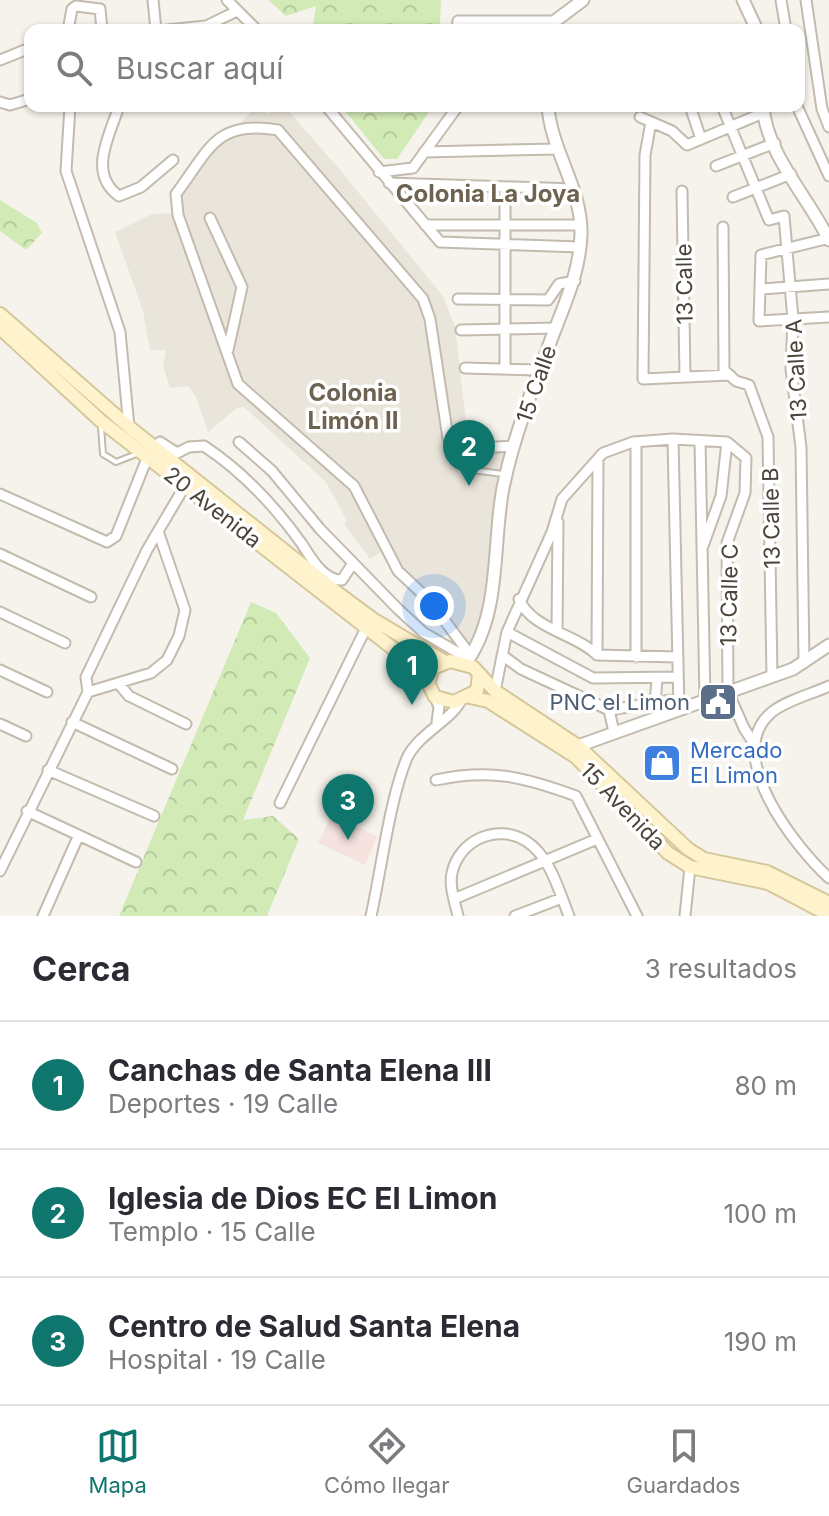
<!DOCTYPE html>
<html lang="es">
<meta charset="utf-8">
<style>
:root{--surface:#fff;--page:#f2f2f3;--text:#2b2b33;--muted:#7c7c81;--line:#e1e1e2;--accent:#0f766e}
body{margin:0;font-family:Inter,sans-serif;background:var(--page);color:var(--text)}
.you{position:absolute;left:434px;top:606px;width:28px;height:28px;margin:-20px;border:6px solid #fff;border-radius:50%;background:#1a73e8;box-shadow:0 0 0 12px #1a73e833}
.badge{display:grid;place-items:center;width:52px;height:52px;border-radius:50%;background:var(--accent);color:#fff;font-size:26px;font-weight:700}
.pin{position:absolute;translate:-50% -66px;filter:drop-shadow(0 2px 4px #0008)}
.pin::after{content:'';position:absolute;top:42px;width:28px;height:24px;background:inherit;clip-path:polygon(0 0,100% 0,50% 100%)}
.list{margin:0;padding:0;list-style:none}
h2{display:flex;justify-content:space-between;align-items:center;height:104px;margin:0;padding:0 32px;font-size:34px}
h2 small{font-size:26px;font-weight:400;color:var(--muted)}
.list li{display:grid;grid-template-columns:52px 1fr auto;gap:24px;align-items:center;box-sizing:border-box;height:128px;padding:0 32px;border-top:2px solid var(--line)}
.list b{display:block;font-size:30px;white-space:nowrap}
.list p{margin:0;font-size:26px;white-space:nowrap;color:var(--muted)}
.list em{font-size:26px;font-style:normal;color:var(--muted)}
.icon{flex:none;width:44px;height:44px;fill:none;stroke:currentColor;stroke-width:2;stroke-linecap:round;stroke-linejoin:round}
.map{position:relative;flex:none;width:829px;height:916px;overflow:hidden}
.search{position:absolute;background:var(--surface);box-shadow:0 2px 6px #0004;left:24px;right:24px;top:24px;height:88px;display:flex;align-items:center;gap:20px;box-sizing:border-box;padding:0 28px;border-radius:16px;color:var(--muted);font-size:30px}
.sheet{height:488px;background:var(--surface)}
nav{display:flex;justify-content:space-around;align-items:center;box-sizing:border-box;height:112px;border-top:2px solid var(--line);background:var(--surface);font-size:22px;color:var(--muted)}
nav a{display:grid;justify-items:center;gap:4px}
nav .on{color:var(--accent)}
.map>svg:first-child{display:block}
.residential{fill:#eae5da}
.medical{fill:#f6e3e0}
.forest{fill:url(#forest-crowns)}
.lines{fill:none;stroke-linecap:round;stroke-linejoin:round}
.service-casing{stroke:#c2bbae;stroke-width:8}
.minor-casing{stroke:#c2bbae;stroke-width:13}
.tertiary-casing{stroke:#c2bbae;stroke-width:15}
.secondary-casing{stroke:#d6c79b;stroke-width:16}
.service{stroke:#fff;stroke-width:4}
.minor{stroke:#fff;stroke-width:9}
.tertiary{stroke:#fff;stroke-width:11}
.secondary{stroke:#fff3cd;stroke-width:12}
.labels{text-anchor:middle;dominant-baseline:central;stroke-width:7;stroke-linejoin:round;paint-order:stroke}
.street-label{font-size:22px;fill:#4b4439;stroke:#fff}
.service-label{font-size:22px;fill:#4e5e75;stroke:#fff;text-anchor:end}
.shop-label{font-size:22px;fill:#366cbe;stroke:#fff;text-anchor:start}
.neighbourhood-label{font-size:24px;font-weight:bold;fill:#6e6250;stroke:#fff}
</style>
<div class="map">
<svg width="829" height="916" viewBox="0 0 829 916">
<defs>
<pattern id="forest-crowns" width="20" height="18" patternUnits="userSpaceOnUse" patternTransform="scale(2)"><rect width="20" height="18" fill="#d2eab5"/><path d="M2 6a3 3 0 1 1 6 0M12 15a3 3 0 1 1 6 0" fill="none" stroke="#b6ca9c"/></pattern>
</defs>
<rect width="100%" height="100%" fill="#f6f3ec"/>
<!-- residential -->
<path class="residential" d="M257,106L268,114L284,106L341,171L443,296L455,327L467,431L476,434L480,444L512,442L486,609L473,642L465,647L385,549L370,559L344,524L347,521L326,482L244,407L237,408L208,432L196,397L188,386L170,388L163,366L166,350H150L143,311L115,232L152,214L177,213L186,185L214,149Z"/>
<!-- medical -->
<path class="medical" d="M333,813L377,837L365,865L318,843Z"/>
<!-- forest -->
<path class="forest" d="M268,0H441L440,24L419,30H312L316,6L286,16Z
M341,106H433L397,159H384Z
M0,200L37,223L42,233L26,250L0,231Z
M251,602L276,613L310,658L243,820L273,816L299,839L267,916H119Z"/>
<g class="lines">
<defs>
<path id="service" d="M101,427L103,454L116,462L139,453
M465,469L503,474"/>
<path id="minor" d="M153,0L156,30
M227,0L257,30
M781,0L786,30
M806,0L822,109L829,127
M68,30L72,9L76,6L100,9L102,30
M167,30L206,26L235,12
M457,30L458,21H555
M0,60L30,48
M0,102L10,105L30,99
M70,106L66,171L120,332L129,427
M119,106C110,135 87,173 119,196L141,187L173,160
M326,106L440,242L580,247
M690,106L701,139
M722,106L769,220L784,216L793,319L791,369L801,447L804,663
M797,106L829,176
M640,117L672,131L687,145L763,113
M651,122L645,155L643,379L730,375
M424,152L558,149
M716,166L775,143
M379,172L413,168L458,106
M389,183L574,189
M682,191L685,377
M733,197L791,174
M210,218L242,287L228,350
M425,225H581
M723,227L724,370L736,381L749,385L768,437L772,676
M829,238L761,255L759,321L829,317
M762,289L829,284
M458,299L548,300L559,284L575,281
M461,330L556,328
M465,368L541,370
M505,369V188
M673,439L679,709
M700,441L705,700
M239,442L272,471L320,529L398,609L424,633L469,659
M636,442V657
M155,446L160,442L177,453L189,447L204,446C243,472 275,506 302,544C311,558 324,581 342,580L353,563
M0,494L107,542L116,536L148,456
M703,546L721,496L727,442
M0,554L91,597
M519,599C531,629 577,634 597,655L678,657
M0,612L65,643
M557,631L558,522
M507,632L593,678L678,677
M502,655L521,669L609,710L679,699
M597,655L598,459
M471,656L430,601L398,571L354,486L238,384L178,215L176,194C209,150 216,119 278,130L423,299L430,319L448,438L459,449L514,446
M0,670L47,692
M118,683L129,696L186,724
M829,686C812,694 787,700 772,712C721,754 796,848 829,878
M495,691L507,632L552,532L562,499L603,453L633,442L673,439L727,442L746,458L745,493L727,543L728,692L744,728L756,747
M88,692L151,673L167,660L179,636L185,610L159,534
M435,697L439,707L437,722
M655,704L657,679
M609,710L614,732
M72,722L172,769
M0,724L26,736
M48,770L154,816
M436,780C491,768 524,777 576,796L637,916
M280,803L366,628
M27,811L136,862
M0,871L88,692L86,677L147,550L186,484
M454,899L597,839
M43,916L78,837
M371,916C381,871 390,798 407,758C418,734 453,719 461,700
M458,916C455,903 449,886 452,873C459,840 497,823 526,841C550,856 559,891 569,916
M515,916L562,898
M685,916L690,867"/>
<path id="tertiary" d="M743,0L757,30
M553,30L555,21L583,0
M763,106C766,154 809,198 829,240
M465,664C502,615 492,544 503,488C514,434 536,379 556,327C568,296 580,268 581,234C582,188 551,151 548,106
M578,746L793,669L829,645"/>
<path id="secondary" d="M0,314L129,427L335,591L374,620L445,662
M0,328L101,421L409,661L428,683
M479,675L477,691L454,702L435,697L428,683L433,668L450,661L473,667L495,691L578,746L688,849L704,859L767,872L829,903
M470,697L488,701L576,757L668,853L690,867L768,883L829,915"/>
</defs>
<!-- service casing -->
<use href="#service" class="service-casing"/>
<!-- minor casing -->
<use href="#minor" class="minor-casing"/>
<!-- tertiary casing -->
<use href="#tertiary" class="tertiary-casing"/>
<!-- secondary casing -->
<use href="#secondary" class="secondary-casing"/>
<!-- service -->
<use href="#service" class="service"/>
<!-- minor -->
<use href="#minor" class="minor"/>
<!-- tertiary -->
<use href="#tertiary" class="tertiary"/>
<!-- secondary -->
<use href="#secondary" class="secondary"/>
</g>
<!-- icons -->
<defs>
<symbol id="civic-square" viewBox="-11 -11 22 22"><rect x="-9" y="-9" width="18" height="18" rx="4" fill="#5c6f8a" stroke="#fff"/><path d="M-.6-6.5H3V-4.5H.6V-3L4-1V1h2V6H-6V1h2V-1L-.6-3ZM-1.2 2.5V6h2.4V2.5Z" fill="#fff"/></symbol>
<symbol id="shop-square" viewBox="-11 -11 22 22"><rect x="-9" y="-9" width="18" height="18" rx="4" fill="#3f7fe0" stroke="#fff"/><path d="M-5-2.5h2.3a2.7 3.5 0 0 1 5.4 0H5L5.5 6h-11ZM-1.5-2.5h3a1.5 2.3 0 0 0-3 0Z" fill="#fff"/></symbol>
</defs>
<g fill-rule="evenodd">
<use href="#civic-square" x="696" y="680" width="44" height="44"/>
<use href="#shop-square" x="640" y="741" width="44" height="44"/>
</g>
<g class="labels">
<!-- street labels -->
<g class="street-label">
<text transform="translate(684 284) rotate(-91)">13 Calle</text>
<text transform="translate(796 370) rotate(-93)">13 Calle A</text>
<text transform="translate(536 384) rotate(-71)">15 Calle</text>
<text transform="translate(213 507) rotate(38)">20 Avenida</text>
<text transform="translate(771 518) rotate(-91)">13 Calle B</text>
<text transform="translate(729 595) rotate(-89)">13 Calle C</text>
<text transform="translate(623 806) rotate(46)">15 Avenida</text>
</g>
<!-- service labels -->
<g class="service-label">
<text x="690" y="702">PNC el Limon</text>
</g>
<!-- shop labels -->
<g class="shop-label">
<text x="690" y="750">Mercado<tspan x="690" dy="25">El Limon</tspan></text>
</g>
<!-- neighbourhood labels -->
<g class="neighbourhood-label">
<text x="488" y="193">Colonia La Joya</text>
<text x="353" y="392">Colonia<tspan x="353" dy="28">Limón II</tspan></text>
</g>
</g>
</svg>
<div class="you"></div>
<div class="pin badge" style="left:412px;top:705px">1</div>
<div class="pin badge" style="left:469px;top:486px">2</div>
<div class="pin badge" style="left:348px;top:840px">3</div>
<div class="search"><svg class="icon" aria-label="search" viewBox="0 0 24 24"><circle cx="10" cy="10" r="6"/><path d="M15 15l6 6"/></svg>Buscar aquí</div>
</div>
<section class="sheet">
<h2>Cerca<small>3 resultados</small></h2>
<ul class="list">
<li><span class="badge">1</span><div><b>Canchas de Santa Elena III</b><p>Deportes · 19 Calle</p></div><em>80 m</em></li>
<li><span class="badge">2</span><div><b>Iglesia de Dios EC El Limon</b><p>Templo · 15 Calle</p></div><em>100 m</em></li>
<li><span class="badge">3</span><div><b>Centro de Salud Santa Elena</b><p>Hospital · 19 Calle</p></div><em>190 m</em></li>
</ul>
</section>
<nav>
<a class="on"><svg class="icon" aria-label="map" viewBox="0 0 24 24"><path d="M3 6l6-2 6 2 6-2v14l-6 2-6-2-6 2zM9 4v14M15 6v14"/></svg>Mapa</a>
<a><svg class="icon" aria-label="directions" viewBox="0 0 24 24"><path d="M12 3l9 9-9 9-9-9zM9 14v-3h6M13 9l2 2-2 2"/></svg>Cómo llegar</a>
<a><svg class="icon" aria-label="saved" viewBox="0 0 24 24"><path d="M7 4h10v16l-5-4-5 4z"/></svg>Guardados</a>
</nav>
